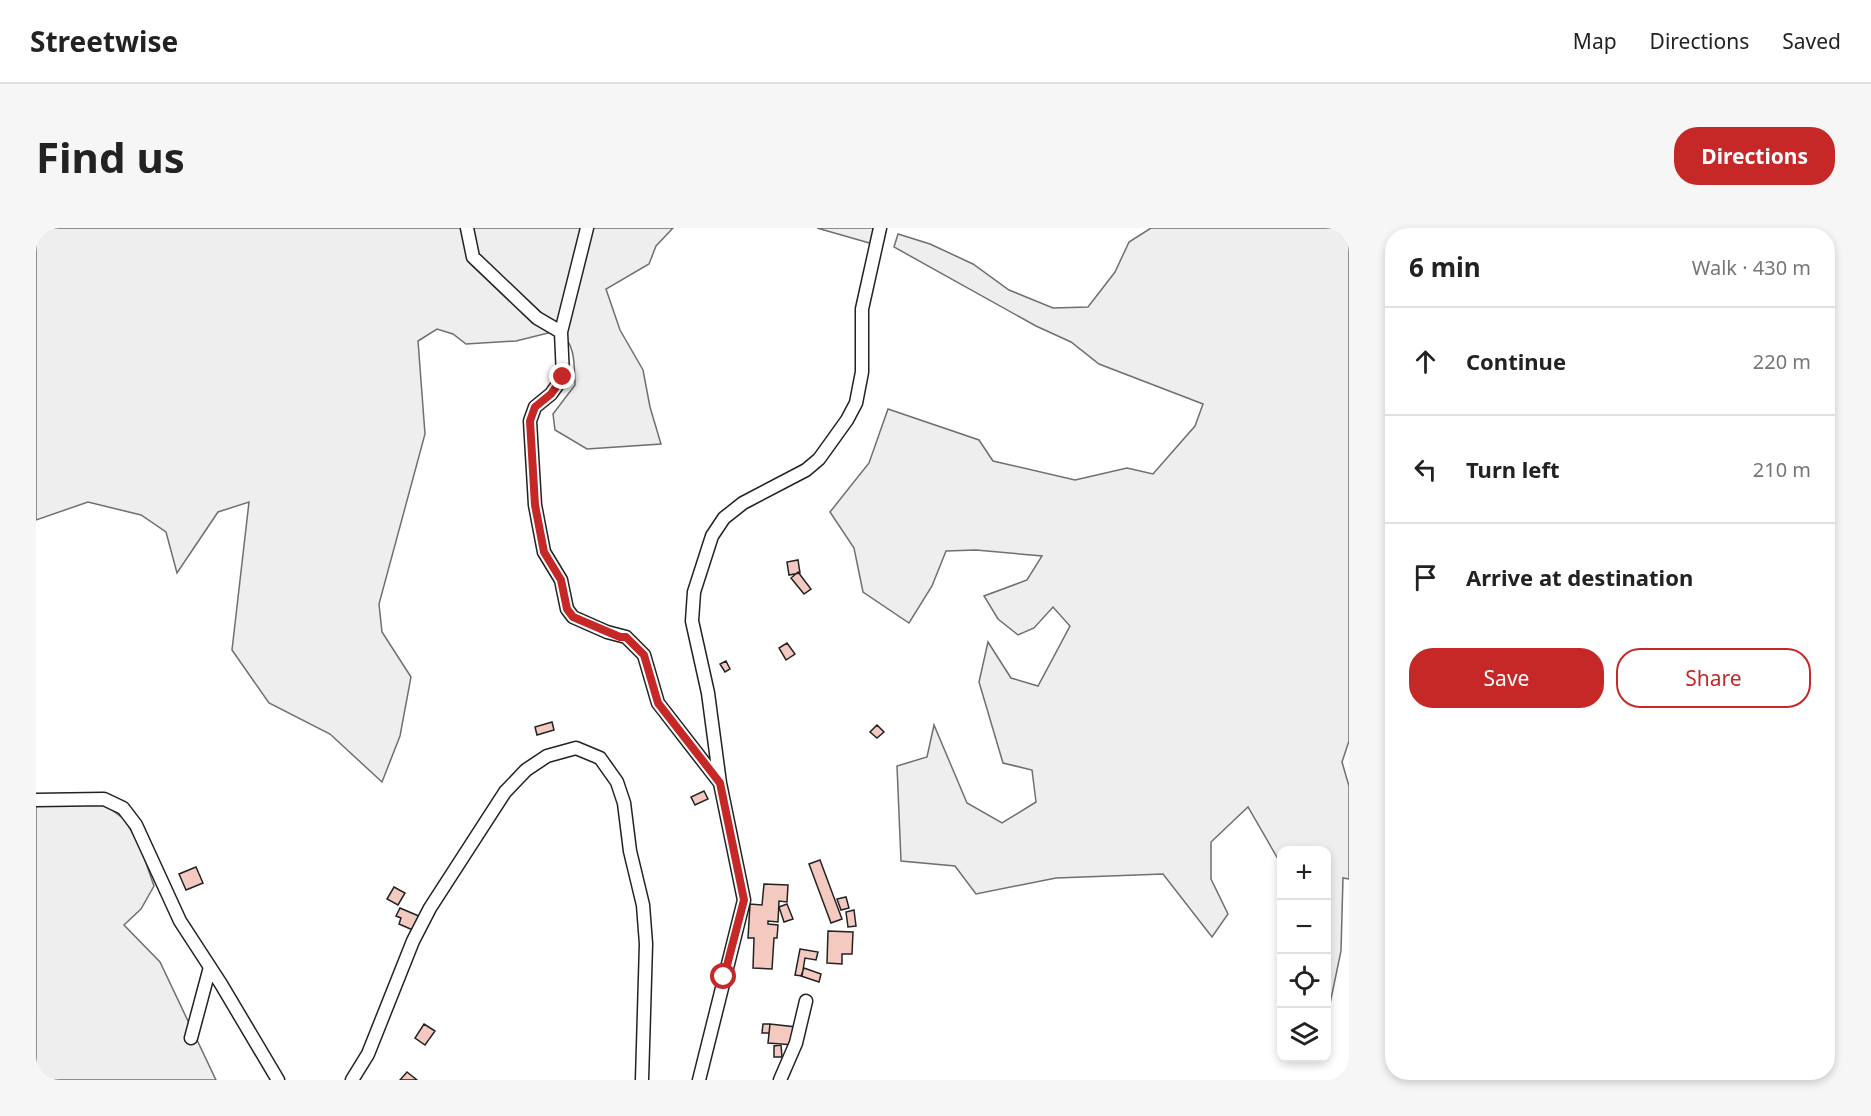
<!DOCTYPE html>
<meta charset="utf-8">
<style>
:root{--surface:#fff;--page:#f6f6f6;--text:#222;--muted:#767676;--line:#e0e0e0;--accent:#c62828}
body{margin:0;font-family:"Noto Sans",sans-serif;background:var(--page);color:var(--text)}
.controls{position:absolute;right:18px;bottom:18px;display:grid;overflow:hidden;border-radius:12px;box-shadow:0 3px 9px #0003}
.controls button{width:54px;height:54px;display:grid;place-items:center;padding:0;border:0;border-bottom:2px solid var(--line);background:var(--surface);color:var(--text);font:30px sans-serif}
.stop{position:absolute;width:18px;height:18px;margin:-14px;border:4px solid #c62828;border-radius:50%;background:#fff}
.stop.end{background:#c62828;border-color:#fff;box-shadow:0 2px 6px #0008}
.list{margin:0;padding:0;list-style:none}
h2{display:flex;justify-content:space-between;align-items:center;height:78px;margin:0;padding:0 24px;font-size:26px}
h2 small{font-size:20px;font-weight:400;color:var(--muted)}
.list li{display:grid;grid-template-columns:39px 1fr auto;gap:18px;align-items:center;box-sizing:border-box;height:108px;padding:0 24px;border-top:2px solid var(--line)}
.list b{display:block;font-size:22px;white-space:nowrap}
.list em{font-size:20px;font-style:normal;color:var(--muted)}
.actions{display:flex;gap:12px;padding:18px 24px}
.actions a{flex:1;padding:14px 0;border:2px solid var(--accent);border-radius:24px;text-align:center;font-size:21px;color:var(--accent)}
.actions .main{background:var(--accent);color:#fff}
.icon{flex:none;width:33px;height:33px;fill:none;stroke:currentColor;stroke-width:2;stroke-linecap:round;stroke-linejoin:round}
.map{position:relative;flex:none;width:1313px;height:852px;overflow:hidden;border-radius:24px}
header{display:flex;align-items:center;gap:36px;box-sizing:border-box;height:84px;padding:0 30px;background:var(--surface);border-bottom:2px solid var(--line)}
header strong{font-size:28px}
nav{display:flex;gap:33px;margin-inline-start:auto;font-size:21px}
.intro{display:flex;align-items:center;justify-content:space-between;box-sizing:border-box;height:144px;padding:0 36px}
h1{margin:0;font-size:42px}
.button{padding:15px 27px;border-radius:24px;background:var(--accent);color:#fff;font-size:21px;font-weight:700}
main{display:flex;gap:36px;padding:0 36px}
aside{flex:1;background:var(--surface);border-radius:24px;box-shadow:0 3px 9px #0003}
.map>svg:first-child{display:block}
.green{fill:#eee;stroke:#6f6f6f;stroke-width:1.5}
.building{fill:#f3c9c0;stroke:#222;stroke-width:1.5}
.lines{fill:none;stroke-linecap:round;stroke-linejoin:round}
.minor-casing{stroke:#222;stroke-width:15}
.minor{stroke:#fff;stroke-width:12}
.route{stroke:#c62828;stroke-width:8}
</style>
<header>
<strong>Streetwise</strong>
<nav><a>Map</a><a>Directions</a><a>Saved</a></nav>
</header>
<div class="intro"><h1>Find us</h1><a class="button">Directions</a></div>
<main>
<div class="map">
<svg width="1313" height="852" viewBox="0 0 1313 852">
<rect width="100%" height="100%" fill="#fff"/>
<!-- green -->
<path class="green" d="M0,0H637L620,18L613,36L570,61L584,102L607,142L614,179L625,216L551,221L519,202L517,186L539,157C538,134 540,120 524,102L480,113L430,116L417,106L401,101L382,113L389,206L343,376L346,404L375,449L364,508L346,554L294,506L233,475L196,422L213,274L182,284L141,345L130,304L105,287L52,274L0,292Z
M781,0H850L844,18Z
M1115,0H1313V513L1306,534L1313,558V651L1307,650L1305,723L1291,790L1290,622H1246L1245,725L1243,715L1242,631L1212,579L1175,614V651L1192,686L1176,709L1127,646L1020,650L940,666L919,638L865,633L861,538L891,529L898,497L931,575L966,595L1000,574L996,542L967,535L943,454L952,414L975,450L1002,458L1034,398L1017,379L998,400L982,407L962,391L948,368L991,352L1006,328L940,322L910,323L896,358L873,395L827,364L818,320L794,284L833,235L852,181L943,212L957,233L1039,252L1091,240L1117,246L1159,198L1167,176L1063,136L1035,114L1000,98L858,19L862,6L894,16L937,36L973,62L1017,80L1052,79L1079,44L1093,14Z
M69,577L88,591L103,615L118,658L105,681L88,697L124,734L180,852H0V578Z"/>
<!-- building -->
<path class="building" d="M762,332L764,345L753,347L751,334Z
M762,344L775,361L768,366L755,350Z
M751,415L759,426L750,432L743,420Z
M690,433L694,441L689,444L684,436Z
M516,494L518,502L501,507L499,499Z
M841,497L848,504L841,510L834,504Z
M668,563L672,571L659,577L655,569Z
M784,632L806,691L795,695L773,636Z
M160,639L167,655L150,662L143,646Z
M728,656L752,657L751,674L743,673L742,694L732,693V696L742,697L741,710H738L736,741L717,740L718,710H712L714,676L726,677Z
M358,659L369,665L362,677L351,671Z
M810,669L813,680L805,682L801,671Z
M751,676L757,691L748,694L743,679Z
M364,680L385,689L379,703L363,696L365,690L360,688Z
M818,682L820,698L812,699L810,684Z
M792,703L817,704L816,726H806V736L791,735Z
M764,721L782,724L780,732L769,730L766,748L759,747Z
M768,740L785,746L783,754L765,748Z
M388,796L399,803L389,817L379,810Z
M727,796H734L733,805H726Z
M734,796L760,799L758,817L732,815Z
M745,817L746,829H738V818Z
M371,844L381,852H364Z"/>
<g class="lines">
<defs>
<path id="minor" d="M431,0L437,29L501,90L525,104
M551,0L525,104L527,149L515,166L499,179L494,193L499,277L508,324L525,352L531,381L537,389L571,404L590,409L608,427L622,475L684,555
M0,572L68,571L87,580L100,597L144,693L185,756L242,852
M155,810L174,739
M316,852L332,826L377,713L394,680L469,564L490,542L511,528L540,520L564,530L581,554L588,575L594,623L607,677L610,716L606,852
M663,852L708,672L684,555L672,465L656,393L658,364L676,308L688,290L707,275L770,242L783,231L811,192L820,175L826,144V81L844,0
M744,852L760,815L770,773"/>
</defs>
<!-- minor casing -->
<use href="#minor" class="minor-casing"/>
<!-- minor -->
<use href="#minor" class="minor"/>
</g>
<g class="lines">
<!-- route -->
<path class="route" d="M527,149L515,166L499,179L494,193L499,277L508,324L525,352L531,381L537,389L584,409H590L608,427L622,475L684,555L708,672L688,749"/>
</g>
</svg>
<div class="controls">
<button>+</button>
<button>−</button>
<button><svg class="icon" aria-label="locate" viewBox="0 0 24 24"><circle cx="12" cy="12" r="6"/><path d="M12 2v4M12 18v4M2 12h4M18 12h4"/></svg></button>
<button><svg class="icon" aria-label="layers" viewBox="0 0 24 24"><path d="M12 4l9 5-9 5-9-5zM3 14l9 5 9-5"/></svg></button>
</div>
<div class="stop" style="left:688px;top:749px"></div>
<div class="stop end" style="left:527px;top:149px"></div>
</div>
<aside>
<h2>6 min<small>Walk · 430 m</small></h2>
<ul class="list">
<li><svg class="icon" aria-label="ahead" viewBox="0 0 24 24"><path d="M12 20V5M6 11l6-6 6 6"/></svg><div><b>Continue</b></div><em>220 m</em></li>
<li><svg class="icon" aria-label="left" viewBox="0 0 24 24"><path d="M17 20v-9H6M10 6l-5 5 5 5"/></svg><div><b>Turn left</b></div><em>210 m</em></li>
<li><svg class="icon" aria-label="arrive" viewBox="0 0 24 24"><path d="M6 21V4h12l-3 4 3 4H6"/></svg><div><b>Arrive at destination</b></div></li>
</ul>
<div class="actions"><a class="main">Save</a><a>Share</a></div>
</aside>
</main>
